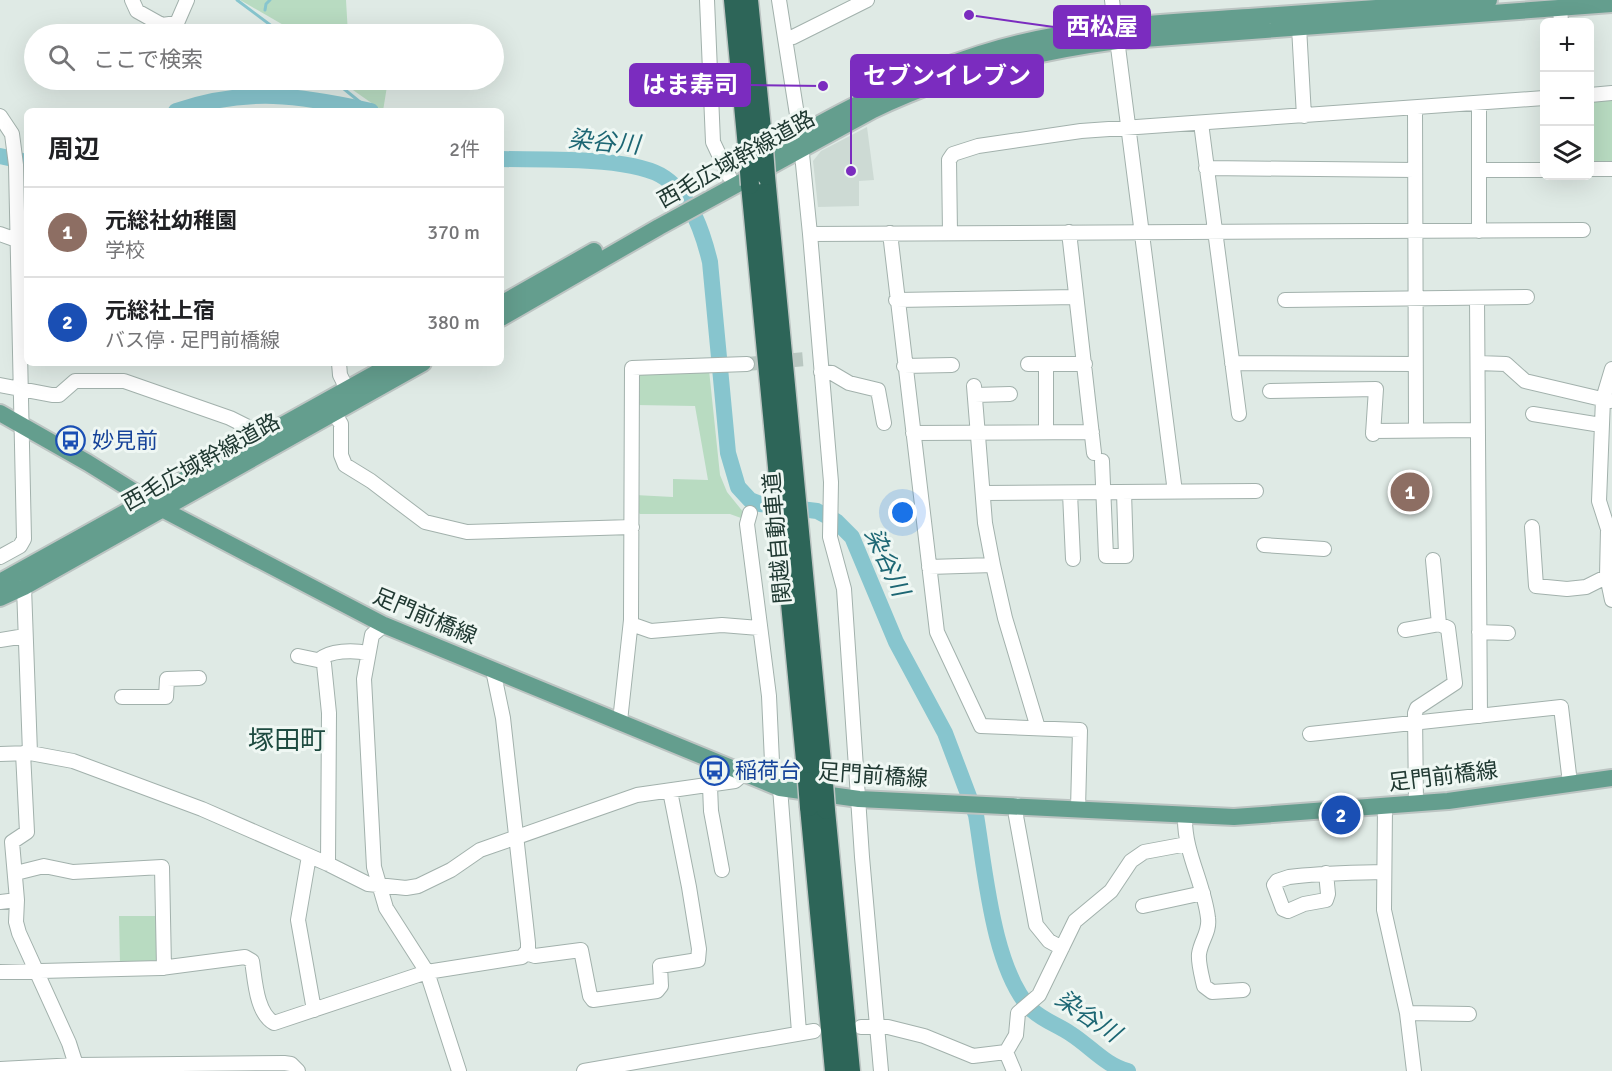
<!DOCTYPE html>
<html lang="ja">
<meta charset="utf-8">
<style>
:root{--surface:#fff;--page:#f6f6f6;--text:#202124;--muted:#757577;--line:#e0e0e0;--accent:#0f766e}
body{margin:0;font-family:Signika,"Noto Sans JP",sans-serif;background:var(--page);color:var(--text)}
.controls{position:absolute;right:18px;top:18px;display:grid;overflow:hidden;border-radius:9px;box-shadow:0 6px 24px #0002}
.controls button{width:54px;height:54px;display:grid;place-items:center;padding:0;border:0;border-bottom:2px solid var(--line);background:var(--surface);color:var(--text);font:30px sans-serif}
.you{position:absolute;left:903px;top:513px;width:21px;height:21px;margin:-15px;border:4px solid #fff;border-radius:50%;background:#1a73e8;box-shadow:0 0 0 9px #1a73e833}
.badge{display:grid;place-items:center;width:39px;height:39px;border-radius:50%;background:var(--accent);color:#fff;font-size:20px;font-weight:700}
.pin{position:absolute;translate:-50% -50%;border:3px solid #fff;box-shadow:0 2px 6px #0006}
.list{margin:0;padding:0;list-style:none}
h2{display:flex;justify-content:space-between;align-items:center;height:78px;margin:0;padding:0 24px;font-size:26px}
h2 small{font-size:20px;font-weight:400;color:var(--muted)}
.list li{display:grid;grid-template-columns:39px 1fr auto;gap:18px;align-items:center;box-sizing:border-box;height:90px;padding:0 24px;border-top:2px solid var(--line)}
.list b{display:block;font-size:22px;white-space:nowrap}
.list p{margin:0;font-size:20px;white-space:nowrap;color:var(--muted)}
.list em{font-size:20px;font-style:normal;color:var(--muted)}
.icon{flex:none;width:33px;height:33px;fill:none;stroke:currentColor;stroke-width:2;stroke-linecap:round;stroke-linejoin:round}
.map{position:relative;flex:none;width:1612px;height:1071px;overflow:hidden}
.search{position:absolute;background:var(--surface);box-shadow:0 6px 24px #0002;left:24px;top:24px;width:480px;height:66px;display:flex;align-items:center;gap:15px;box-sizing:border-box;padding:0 21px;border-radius:33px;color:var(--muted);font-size:22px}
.panel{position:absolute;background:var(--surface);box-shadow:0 6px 24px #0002;left:24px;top:108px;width:480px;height:258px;border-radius:9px}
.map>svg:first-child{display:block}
.built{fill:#cddad4}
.green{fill:#b8dbc1}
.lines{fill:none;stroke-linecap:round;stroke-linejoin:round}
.stream{stroke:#87c5ce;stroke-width:3}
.river{stroke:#87c5ce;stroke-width:16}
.minor-tunnel{stroke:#b9c7c1;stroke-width:14;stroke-dasharray:14 7;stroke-linecap:butt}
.minor-casing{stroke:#a2b1ac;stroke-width:16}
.major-casing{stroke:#bcc4c2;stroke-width:20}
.highway-casing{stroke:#bcc4c2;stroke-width:21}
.minor{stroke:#fff;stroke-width:14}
.major{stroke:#649e8e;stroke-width:16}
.highway{stroke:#2d6558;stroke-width:18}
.highway-bridge-casing{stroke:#bcc4c2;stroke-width:21;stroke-linecap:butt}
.highway-bridge{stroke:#2d6558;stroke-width:18}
.labels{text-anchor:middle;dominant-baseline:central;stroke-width:6;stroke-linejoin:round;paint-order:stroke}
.street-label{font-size:22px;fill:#203932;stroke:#eff7f3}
.transit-label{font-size:22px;fill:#164399;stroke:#eff7f3;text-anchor:start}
.water-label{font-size:24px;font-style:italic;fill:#1c6673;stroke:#eff7f3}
.quarter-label{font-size:26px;fill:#1d4a3f;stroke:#eff7f3}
.leader{fill:none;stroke:#7b2cbf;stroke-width:2}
.callout-dot{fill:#7b2cbf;stroke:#eff7f3;stroke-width:2}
.callout{fill:#7b2cbf;stroke:#7b2cbf;stroke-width:2}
.callout-label{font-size:24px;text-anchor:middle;font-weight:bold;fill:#fff}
</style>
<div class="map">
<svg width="1612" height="1071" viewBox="0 0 1612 1071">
<rect width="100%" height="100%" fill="#dfeae5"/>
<!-- built -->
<path class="built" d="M867,127L874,180L859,181V206L818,207L813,161L821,151Z"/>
<!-- green -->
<path class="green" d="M240,0H346L348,34H299Z
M344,80H388L383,111L350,88Z
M1612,99V164L1590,163V100Z
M709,370L720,475L727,492L744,513L741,518L730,514H640L635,510V495L673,497V479L708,480L695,406L636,405V375L640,371Z
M119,916H160L162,962L120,965Z"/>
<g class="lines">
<!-- stream -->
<path class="stream" d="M237,0L277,30L291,34
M265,10L266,4L270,0
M333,80L371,111"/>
<!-- river -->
<path class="river" d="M176,111C248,87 299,95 371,111
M0,156L27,162
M501,159C541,160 634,156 665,178C691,196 703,233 710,262L728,453L738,487L750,500L760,504L817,511L836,521L852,537L896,642L945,733L976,815C985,869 993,971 1032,1010C1044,1021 1058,1025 1071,1034C1090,1046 1106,1066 1128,1071"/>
<!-- minor-tunnel -->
<path class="minor-tunnel" d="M747,364L806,359"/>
<defs>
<path id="minor" d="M132,0L137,11L162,25
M707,0L713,142L729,176
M779,0L800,134L810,234L831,482L830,537L844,589L862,857L881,1071
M1112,0L1175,492
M1560,8L1561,22
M1299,27L1304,116
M148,34L162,25L177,23L187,0
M785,38L793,37L867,0
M1590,95L1612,93
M1415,108L1416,430
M0,116L12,134L16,165L24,539L20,546L0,557
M1201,123L1239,414
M1206,168L1415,170
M1590,169H1612
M1480,170H1544
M1479,231V103
M1069,232L1094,453
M890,233L937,632L981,726L1080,730L1078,809
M950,233L949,160L953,154L978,146L1081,131L1544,98
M0,234L25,243
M810,234L1583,230
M1477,298L1480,716
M896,300L1076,297
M1285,300L1527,297
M339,363L340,375L347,389
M1232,363L1415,364
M1478,363L1506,364L1525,381L1610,401
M1028,364H1085
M1046,364V432
M904,366L952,365
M1612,369L1603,399L1599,501L1608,529L1607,576L1612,600
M821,372L832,373L849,383L878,390L884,423
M0,385L52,395H59L75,381H124L230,418L250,428L258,439
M974,386L985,523L993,565L1005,618L1038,728
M1270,391L1376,389L1373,434
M975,395L1010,394
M334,413L341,424V455L345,465L371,481L425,522L467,532L632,527
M1533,414L1601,425
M1373,431L1478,430
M913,433L1092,432
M1102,461L1106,556H1126L1124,492
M983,493L1256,491
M1070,493L1073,559
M750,513L747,524L769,696L772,762L780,788L799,1032
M1532,527L1536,586L1567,589L1586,587L1612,574
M1264,545L1324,549
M929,567L993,565
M24,587L30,753
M631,624L651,631L722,625L759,628
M384,625L372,635L364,679L374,867L386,908L427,972L459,1071
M1405,630L1439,624
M1479,632L1508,633
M0,640L25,636
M298,656L322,661L324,664L329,713L328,864
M319,660C330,650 353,650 368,653
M122,697H166L167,679L199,678
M620,721L631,620L632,368L747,364
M1310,734L1561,707L1570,783
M23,753L27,832L12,842L17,900L16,922L19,933L69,1043L76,1065
M0,754L30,753L73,761L202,809L328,864L368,884L406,888L418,886L451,870L480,850L637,795L735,781L743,774
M710,786L711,811L722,870
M1416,804L1415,713L1417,708L1455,683L1448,628L1439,624L1433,560
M1017,805L1016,816L1036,925L1049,941L1062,948
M1385,807L1384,910L1407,1013L1414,1071
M1185,817C1184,852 1204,883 1208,918C1210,932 1201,940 1199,954C1198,963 1202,977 1204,986L1212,992L1243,990
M309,856L298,920L314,1010
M16,873L44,866L73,872L162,867L164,968
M1326,873L1328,894L1326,900L1304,904L1288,911L1283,909L1274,885L1277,881L1289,877C1320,873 1351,873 1382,872
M0,902L17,900
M1143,906L1203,893
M526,953L535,956L581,950L590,996L593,1000L657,991L661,986L660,966L698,960L699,949L689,887L670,791
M0,972L161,968L245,957L252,961C255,979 256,1013 274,1023L427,972L522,957L528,950V943L503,718L493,670
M1407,1013L1469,1014
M861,1027H888L924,1036L973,1056L1006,1052L1016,1035L1018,1013L1039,995L1075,921L1111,891L1131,861L1144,852L1187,844
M1006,1052L1014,1071
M0,1069L76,1065L284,1063L291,1064L298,1071
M584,1071L814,1031"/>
<path id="major" d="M755,161C827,118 900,79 980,54C1066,26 1159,23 1249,17C1329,12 1409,6 1489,0
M501,304L594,251
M501,318L659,227L873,110C950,73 1032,52 1117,41L1612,4
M0,413L88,463L162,509L384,625L780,788L859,799L1234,817L1448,801L1612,778
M0,582L394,363
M0,598L24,587L423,363"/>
<path id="highway" d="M733,0L748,158
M749,0L764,149
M766,176L824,783
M750,185L807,781
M809,807L834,1071
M826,810L851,1071"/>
</defs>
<!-- minor casing -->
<use href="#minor" class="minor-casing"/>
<!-- major casing -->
<use href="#major" class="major-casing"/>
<!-- highway casing -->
<use href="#highway" class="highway-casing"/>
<!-- minor -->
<use href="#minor" class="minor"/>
<!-- major -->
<use href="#major" class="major"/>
<!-- highway -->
<use href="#highway" class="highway"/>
<defs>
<path id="highway-bridge" d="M764,149L766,176
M748,158L750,185
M807,781L809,807
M824,783L826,810"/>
</defs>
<!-- highway-bridge casing -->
<use href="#highway-bridge" class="highway-bridge-casing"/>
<!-- highway-bridge -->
<use href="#highway-bridge" class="highway-bridge"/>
</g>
<!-- icons -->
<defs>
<symbol id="bus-ring" viewBox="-11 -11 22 22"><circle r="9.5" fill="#eff7f3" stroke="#1a4fb4" stroke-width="1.5"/><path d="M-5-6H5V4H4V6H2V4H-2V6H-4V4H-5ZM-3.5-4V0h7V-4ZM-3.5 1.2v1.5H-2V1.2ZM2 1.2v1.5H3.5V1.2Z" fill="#1a4fb4"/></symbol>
</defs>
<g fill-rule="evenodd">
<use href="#bus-ring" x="54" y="424" width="33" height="33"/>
<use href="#bus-ring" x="698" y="754" width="33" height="33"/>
</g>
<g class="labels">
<!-- street labels -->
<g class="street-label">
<text transform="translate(736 159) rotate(-29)">西毛広域幹線道路</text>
<text transform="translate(201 462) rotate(-29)">西毛広域幹線道路</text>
<text transform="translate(777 538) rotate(-95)">関越自動車道</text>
<text transform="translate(425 616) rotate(23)">足門前橋線</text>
<text transform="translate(873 775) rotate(4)">足門前橋線</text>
<text transform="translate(1443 776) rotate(-7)">足門前橋線</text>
</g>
<!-- transit labels -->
<g class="transit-label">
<text x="92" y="440">妙見前</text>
<text x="735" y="770">稲荷台</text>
</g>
<!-- water labels -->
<g class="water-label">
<text transform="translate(604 142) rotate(5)">染谷川</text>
<text transform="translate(887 562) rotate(65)">染谷川</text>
<text transform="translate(1088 1016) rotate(34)">染谷川</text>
</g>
<!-- quarter labels -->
<g class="quarter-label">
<text x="287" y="741">塚田町</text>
</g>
</g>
<!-- callouts -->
<path class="leader" d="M969 15L1054 27M851 171L851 76M823 86L750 85"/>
<g class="callout-dot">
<circle cx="969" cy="15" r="6"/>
<circle cx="851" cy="171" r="6"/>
<circle cx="823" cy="86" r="6"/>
</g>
<g class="callout">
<rect x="1054" y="6" width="96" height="42" rx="6"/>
<rect x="851" y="55" width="192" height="42" rx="6"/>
<rect x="630" y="64" width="120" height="42" rx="6"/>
</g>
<g class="callout-label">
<text x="1102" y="35">西松屋</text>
<text x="947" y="84">セブンイレブン</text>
<text x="690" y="93">はま寿司</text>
</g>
</svg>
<div class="controls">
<button>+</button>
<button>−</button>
<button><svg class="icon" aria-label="layers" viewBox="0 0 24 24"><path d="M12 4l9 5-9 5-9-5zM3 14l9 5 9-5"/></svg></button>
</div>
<div class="you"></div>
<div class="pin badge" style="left:1410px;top:492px;background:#8d6e63">1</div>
<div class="pin badge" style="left:1341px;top:815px;background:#1a4fb4">2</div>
<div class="search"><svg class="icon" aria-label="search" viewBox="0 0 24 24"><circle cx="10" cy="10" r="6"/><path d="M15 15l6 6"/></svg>ここで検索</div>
<section class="panel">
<h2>周辺<small>2件</small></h2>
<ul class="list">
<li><span class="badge" style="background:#8d6e63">1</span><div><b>元総社幼稚園</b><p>学校</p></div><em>370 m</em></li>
<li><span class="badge" style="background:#1a4fb4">2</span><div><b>元総社上宿</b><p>バス停 · 足門前橋線</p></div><em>380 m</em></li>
</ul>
</section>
</div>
